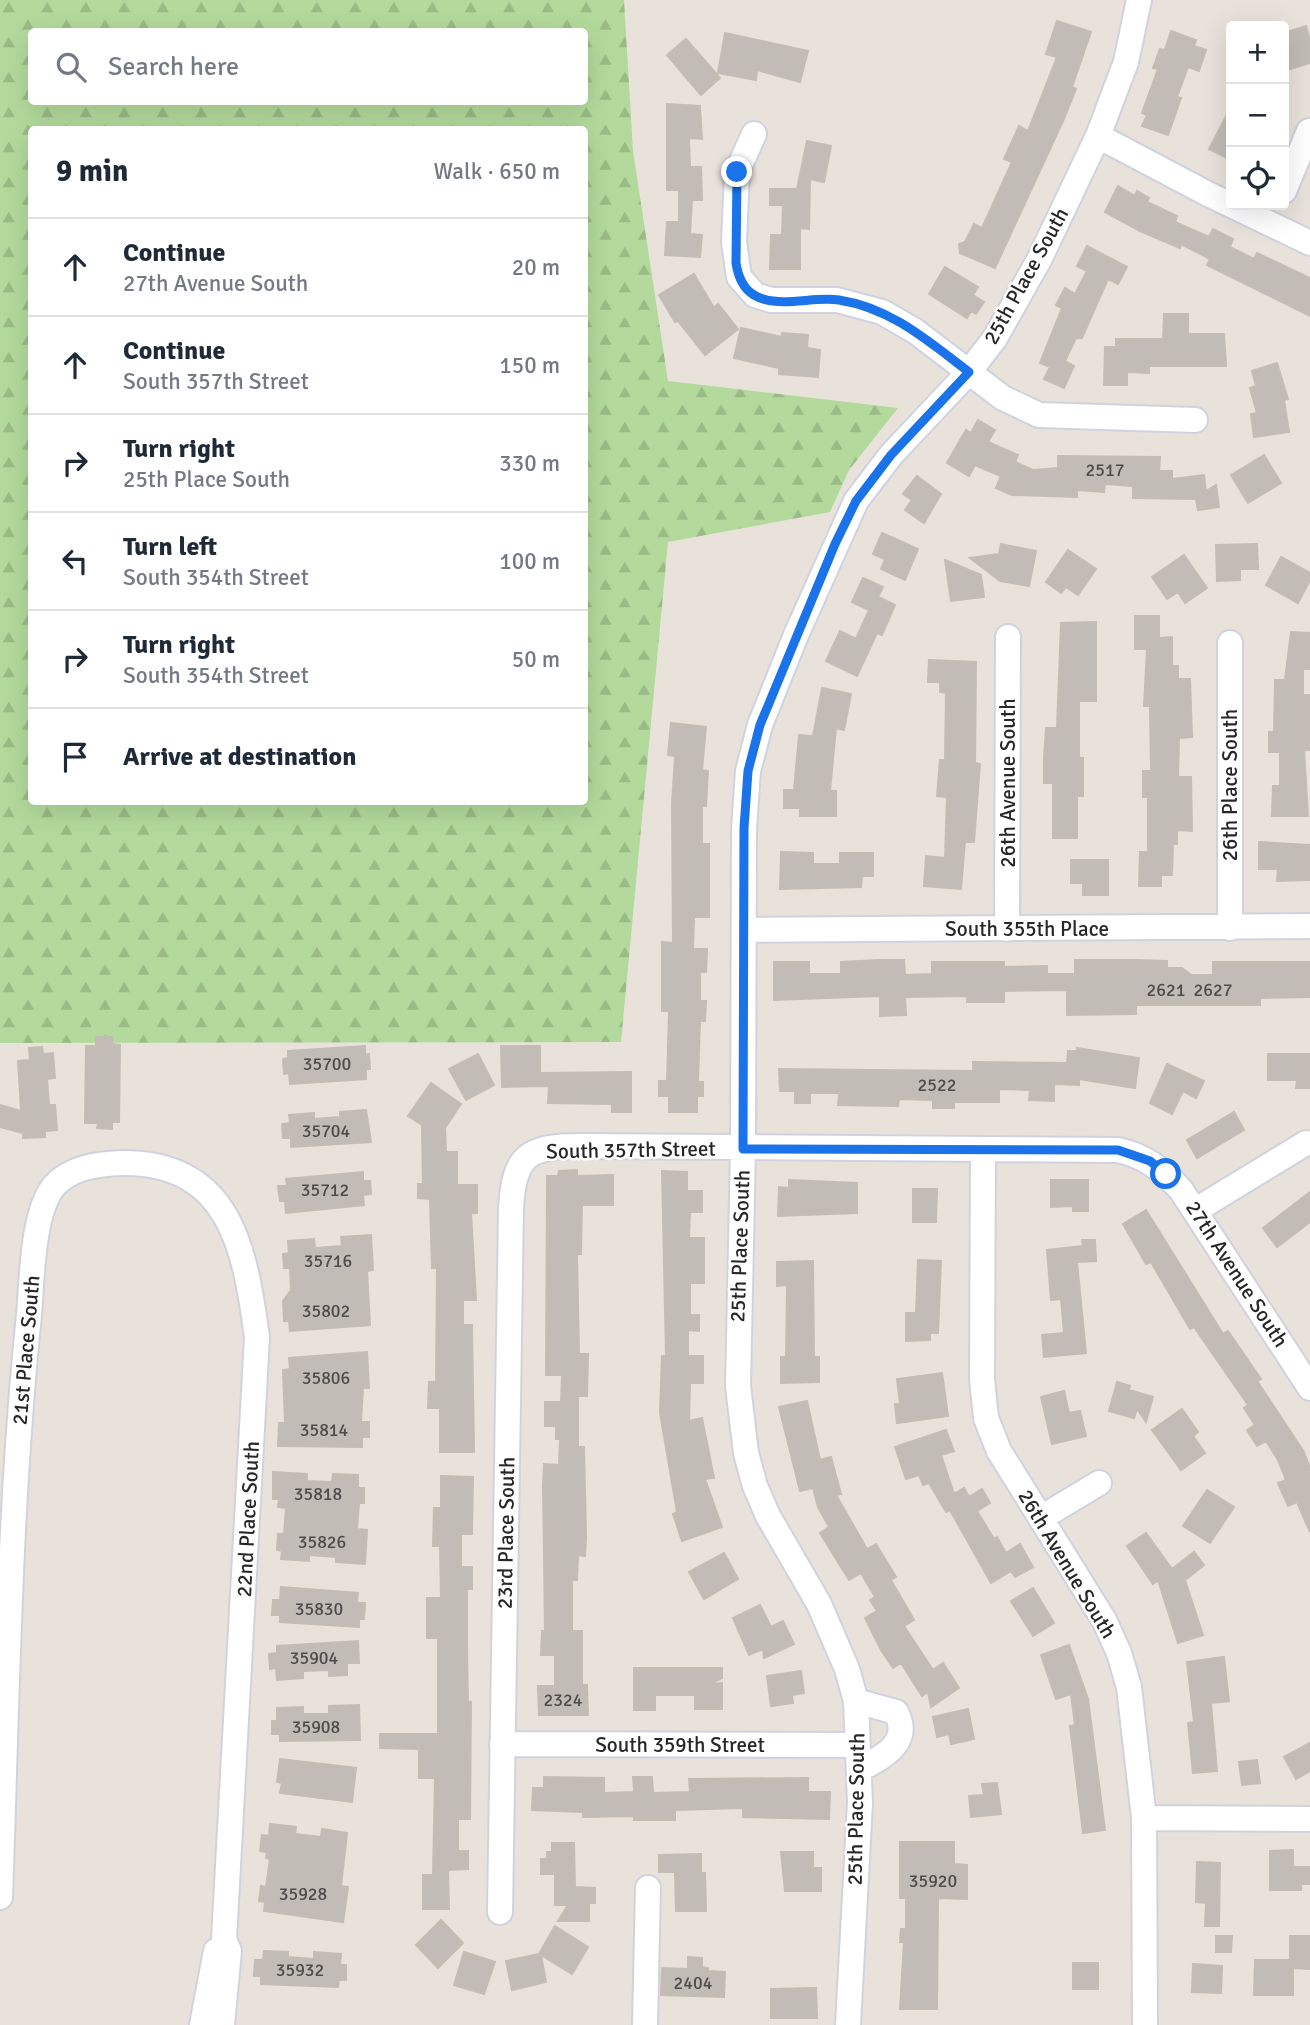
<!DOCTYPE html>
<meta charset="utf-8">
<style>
:root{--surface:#fff;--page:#f6f6f7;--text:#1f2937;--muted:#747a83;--line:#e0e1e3}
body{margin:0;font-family:Signika,sans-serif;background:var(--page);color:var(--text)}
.controls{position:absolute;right:21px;top:21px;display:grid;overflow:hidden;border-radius:7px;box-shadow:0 7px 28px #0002}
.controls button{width:63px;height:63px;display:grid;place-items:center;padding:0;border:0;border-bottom:2px solid var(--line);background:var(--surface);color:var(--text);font:35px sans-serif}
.stop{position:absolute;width:21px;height:21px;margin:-16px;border:5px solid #1a73e8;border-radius:50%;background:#fff}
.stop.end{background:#1a73e8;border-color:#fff;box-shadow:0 2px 7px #0008}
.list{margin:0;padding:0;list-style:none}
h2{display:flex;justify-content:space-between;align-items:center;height:91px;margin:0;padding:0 28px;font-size:30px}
h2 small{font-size:23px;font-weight:400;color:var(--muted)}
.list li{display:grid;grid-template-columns:46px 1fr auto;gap:21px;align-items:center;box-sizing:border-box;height:98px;padding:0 28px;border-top:2px solid var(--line)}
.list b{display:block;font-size:26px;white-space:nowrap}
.list p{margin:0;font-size:23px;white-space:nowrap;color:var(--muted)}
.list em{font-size:23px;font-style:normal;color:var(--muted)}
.icon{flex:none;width:38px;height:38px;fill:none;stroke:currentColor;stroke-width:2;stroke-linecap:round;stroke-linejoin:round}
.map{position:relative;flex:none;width:1310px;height:2025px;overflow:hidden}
.search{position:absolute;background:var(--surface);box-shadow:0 7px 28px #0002;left:28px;top:28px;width:560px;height:77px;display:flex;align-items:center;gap:18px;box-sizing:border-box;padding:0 24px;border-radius:7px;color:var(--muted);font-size:26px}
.panel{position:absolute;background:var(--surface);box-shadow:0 7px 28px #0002;left:28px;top:126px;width:560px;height:679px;border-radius:7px}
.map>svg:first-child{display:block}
.forest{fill:url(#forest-firs);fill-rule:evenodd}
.building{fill:#c1bcb6;stroke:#c3bdb4;stroke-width:2}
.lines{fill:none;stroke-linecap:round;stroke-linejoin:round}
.minor-casing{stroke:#d0d3df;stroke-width:28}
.minor{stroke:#fff;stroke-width:24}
.route{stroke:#1a73e8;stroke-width:9}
.labels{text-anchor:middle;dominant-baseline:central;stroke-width:5;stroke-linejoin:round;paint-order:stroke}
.number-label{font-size:18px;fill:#4e4c4b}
.street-label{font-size:21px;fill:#272727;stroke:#fff}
</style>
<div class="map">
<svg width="1310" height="2025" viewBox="0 0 1310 2025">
<defs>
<pattern id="forest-firs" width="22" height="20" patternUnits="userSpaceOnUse" patternTransform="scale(1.75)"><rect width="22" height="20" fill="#b3da9c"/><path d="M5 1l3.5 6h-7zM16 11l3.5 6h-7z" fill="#9abb86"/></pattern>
</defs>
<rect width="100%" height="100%" fill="#e8e2da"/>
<!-- forest -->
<path class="forest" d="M0,0H624L633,151L668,381L898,408L849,470L830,512L668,542L621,1042L0,1043ZM32,32H584V102H32ZM32,130H584V802H32Z"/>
<!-- building -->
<path class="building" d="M1057,21L1091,32L1072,87L1076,89L1063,121L995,268L960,253L959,244L965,242L974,224L982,228L1012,162L1004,159L1019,126L1028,131L1057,57L1046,54Z
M1306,26L1310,40V63L1284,71V33Z
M1171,31L1196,40L1194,46L1206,50L1199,71L1188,67L1177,97L1181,98L1168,135L1142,126L1147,115L1142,113L1158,69L1153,68L1160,49L1165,50Z
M725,33L808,51L800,82L757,70L756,80L718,73Z
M686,39L720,78L701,95L667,55Z
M667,104L700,106L702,139L689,138L690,167H701L702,200H692L690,234L702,235L700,257L665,255L667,222H679V190H667Z
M1231,107V160L1209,149Z
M807,141L831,146L824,182L810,179L809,229L800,228V269H770L771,235H782L783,205H770V189H797Z
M1118,186L1135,196L1137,191L1149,198L1147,202L1177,216L1175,222L1209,237L1213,229L1233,239L1230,247L1254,259L1257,253L1310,278V316L1207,265L1210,259L1181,244L1180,248L1140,231L1105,212Z
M1087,246L1127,267L1118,284L1108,279L1082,338H1076L1065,361L1074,366L1064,388L1044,379L1050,367L1040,363L1062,308L1056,305L1065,288L1075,294L1087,271L1077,266Z
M945,267L978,287L973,295L984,302L976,314L971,311L967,318L929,294Z
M694,274L714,308L718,304L738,329L705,355L678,321L675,322L659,295Z
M1164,314H1188V334H1224L1226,366H1149V373L1127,372V385H1104L1105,347H1116V339H1163Z
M741,328L782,337V333L808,335L807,348L820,350L818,377L779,374V368L734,358Z
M1277,363L1288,399L1284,400L1289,432L1254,437L1251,414L1257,413L1250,388L1256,386L1252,371Z
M978,420L995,430L988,442L1018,455L1015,462L1033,470L1058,468V456L1160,457L1159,471H1172V479L1204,475L1206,491L1216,485L1219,507L1198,510L1196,499L1133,498V486L1105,484L1104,492L1077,490V497L1012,495L996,488L1001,476L975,465L969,476L947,463L966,430L971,433Z
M1264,455L1281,483L1248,503L1231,475Z
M917,476L941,494L924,523L905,510L912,500L903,494Z
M882,533L918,549L905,580L881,569L885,559L873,554Z
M1001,544L1036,551L1029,586L1000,581L970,558L999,554Z
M1257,544L1258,569H1240V580L1217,581L1216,545Z
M1068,550L1096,569L1078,595L1066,587L1061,593L1046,582Z
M1184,555L1207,588L1185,603L1178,592L1167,599L1152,577Z
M1281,557L1310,573V580L1298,603L1266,585Z
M945,560L981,575L984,597L951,601Z
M863,578L883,587L878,597L895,605L882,635L877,633L857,676L826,661L840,631L856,639L869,610L852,602Z
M1135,616H1159V638L1172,637V666H1178V679H1190L1192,737L1179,738L1178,777H1191L1192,831L1177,830V844H1173L1172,875H1161V886H1139L1140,852H1148V797H1143V771H1151L1150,706H1144L1147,649H1135Z
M1096,622V701H1079V758H1083V796H1077V838H1053V783H1044V758L1046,728H1057L1061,623Z
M1291,632L1310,633V669H1303V695H1310V750H1304L1308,816H1272L1273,786H1280V752H1269V732H1274L1275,680H1285Z
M929,660L976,662L975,763L980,764L974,842H965L961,889L924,886L926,856L945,858L947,797L937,796L940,760H945L946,693L940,692V682H928Z
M822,688L851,694L844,730L836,728L830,791H836V816H800V808H784V790H794L799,735L813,736Z
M671,723L706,727L702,770L708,771L706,806H702V844H709V917H694L693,949H707L706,972H700V1001H706L705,1021H700L698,1082H703V1096H697V1112H669V1096H659V1081H667L669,1011H662V942L673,943L672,804L675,756L668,755Z
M1259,842L1310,845V880L1277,881L1278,869H1259Z
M781,852L813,853V864H840V853H873V876H862L861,887L780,889Z
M1071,860H1108V895H1083V883H1071Z
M879,960H904L905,975L932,974V962H1004V967L1047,966V974H1075V960H1136L1167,961V968H1182L1191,975H1213V962H1309L1310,997L1260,998V1005H1136V1014L1067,1015V990L1004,991V1002H967V996L905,997L906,1015L880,1016V996L774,1000V962H809V974H841V962Z
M96,1037H112V1044L120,1045L119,1122H112V1129L97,1128L98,1123H85L86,1046H96Z
M365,1046V1055L369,1054L370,1069H366V1079L290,1084L289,1073L284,1074L283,1059L288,1058V1051Z
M501,1046H540V1073L631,1072V1112H612V1104L548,1103L549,1086L502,1087Z
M42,1047L43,1054L53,1053L55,1078L47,1079L49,1105H55L57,1130L45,1131V1137L23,1138V1133L0,1127V1105L21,1111L18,1061L30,1060L29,1048Z
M1077,1048L1139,1058L1135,1088L1079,1079V1085L1054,1084V1101L1029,1100L1030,1090L999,1089V1102H954V1108H933V1100L899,1099L898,1106L838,1105L839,1093H810V1103H795V1091H780L779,1069L973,1071V1062L1067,1063L1068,1051H1077Z
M478,1054L494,1085L466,1100L449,1069Z
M1268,1054H1310V1088H1296L1297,1080H1268Z
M1167,1064L1204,1081L1196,1098L1183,1091L1172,1114L1150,1103Z
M431,1083L461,1104L445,1128L446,1152H457V1185H477V1213H471L476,1300H463V1325H472L474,1452H440V1408H428L429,1382H436L437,1268H432L430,1199L418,1198V1184H423L422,1125L408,1116Z
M366,1110L371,1142L291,1147V1138H283L282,1124L290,1123L289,1115L314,1113V1119L340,1117V1112Z
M1234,1112L1244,1130L1197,1158L1187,1140Z
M577,1170V1176L613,1175V1205H582L581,1254H577L579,1354H588L587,1396H578V1447H584L586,1537L585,1556L578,1555L577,1580H572V1631H582V1685H587L588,1715H539L538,1686H555V1655H541L542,1631H545L543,1486L544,1464L559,1465L560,1439H556V1426H545V1402H561L562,1375H546L547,1176H558L559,1171Z
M662,1171L687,1172V1191H702V1212H690L689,1238H704V1283H690V1315H699V1331L688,1330V1356H703V1383H690L689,1421L702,1418L714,1478L705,1479L722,1527L682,1541L673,1514L677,1512L660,1413L662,1356H666Z
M363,1172V1181H370L371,1194L363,1195L364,1205L286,1213L285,1201H280L278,1186H287L286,1179Z
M789,1180L857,1183V1213L778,1216L779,1187L789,1188Z
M1051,1180H1088V1211H1073V1206L1051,1207Z
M913,1189H937L936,1222H913Z
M1310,1192V1222L1277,1247L1263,1228Z
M1146,1210L1223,1334L1228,1331L1261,1379L1257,1381L1304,1452L1310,1468V1532L1297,1502L1288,1506L1278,1483L1286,1480L1278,1460L1266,1441L1257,1446L1247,1430L1255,1425L1244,1408L1248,1405L1194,1327L1190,1329L1151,1262L1146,1264L1123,1224Z
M371,1235L373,1270L367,1271L370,1325L290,1331L289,1321H284L283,1301L291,1290L290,1268H284L283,1254L289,1253L288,1241L314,1239L315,1248L342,1246L341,1237Z
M1082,1240H1095L1096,1261L1077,1262L1086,1353L1044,1357L1042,1335L1064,1333L1061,1299L1051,1300L1047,1250L1083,1246Z
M918,1260L941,1261L938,1333H930V1340L906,1341V1313H916Z
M813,1261L814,1357H819V1382L781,1383V1357H786L787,1285L777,1286V1262Z
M367,1352L369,1388H363L361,1422H369V1437H362V1447L278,1446L279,1423H285L283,1370L290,1369L289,1358Z
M942,1373L948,1416L897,1423L895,1404H900L897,1379Z
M1117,1382L1130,1386L1129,1390L1153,1397L1146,1422L1137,1409L1134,1418L1109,1411Z
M1064,1391L1069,1413L1080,1411L1086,1436L1052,1444L1041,1397Z
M807,1401L820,1460L831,1457L841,1494L836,1495L867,1549L876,1544L896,1577L891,1580L914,1620L904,1626L933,1670L943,1663L959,1688L931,1707L928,1692L922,1696L901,1663L893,1668L881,1650L865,1618L877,1611L870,1600L875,1597L861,1573L849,1580L820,1533L829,1527L818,1507L813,1488L800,1491L779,1407Z
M1182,1409L1198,1432L1193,1436L1205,1453L1181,1470L1152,1430Z
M946,1430L954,1451L941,1455L954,1494L964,1488L969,1497L982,1489L990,1503L977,1511L994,1539L997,1537L1006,1553L1020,1544L1033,1567L1015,1577L1011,1571L991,1583L950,1510L946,1512L929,1483L923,1485L919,1475L906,1479L895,1447Z
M273,1472L307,1474V1481L332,1482L333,1474L358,1475V1488H364V1503H359L357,1529L367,1530L365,1564L336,1562V1557L309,1555V1561L281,1559L282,1551L277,1550L278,1534H284L286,1508L278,1507L279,1499H273Z
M441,1476L473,1477L472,1534H461V1567H472V1589H467V1648L468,1702H471L470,1819H458V1851H468V1869L448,1870L449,1909H423V1875H433L435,1778H419V1749L380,1748V1734H438V1638H427V1598H441L440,1546H433L434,1508H441Z
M1207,1490L1234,1507L1210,1543L1183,1526Z
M1146,1533L1172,1569L1194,1552L1204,1565L1185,1580L1203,1635L1178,1643L1158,1580L1153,1584L1127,1546Z
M724,1553L738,1579L704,1599L689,1572Z
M281,1587L358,1593L357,1603H365L364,1619H359V1627L280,1622V1615H272L273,1600H280Z
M1033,1588L1054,1623L1033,1636L1011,1601Z
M760,1605L771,1627L783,1621L794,1644L764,1658L763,1649L749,1655L733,1618Z
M358,1641L359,1663H347V1675L329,1676V1670L303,1671V1678L277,1680L276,1668L270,1669L269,1654L277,1653V1646Z
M1069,1645L1088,1699L1105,1830L1083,1833L1070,1726L1075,1725L1071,1694L1056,1699L1041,1655Z
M1224,1657L1229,1701L1211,1703L1217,1771L1193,1773L1188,1723L1194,1722L1187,1662Z
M634,1668H722V1678L709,1684L722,1683V1709H695V1695H655V1710H634Z
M801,1671L804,1693L792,1695L793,1703L771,1706L767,1676Z
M359,1705L360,1740L280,1741V1734H272V1721H277V1708L303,1707V1714H329V1706Z
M968,1709L974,1739L951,1744L949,1734L937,1737L933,1717Z
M1310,1743V1771L1296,1779L1284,1757Z
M280,1759L356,1768L352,1802L280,1793L282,1783L277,1782Z
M1257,1760L1260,1783L1242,1785L1239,1762Z
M544,1777L604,1778V1793L634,1792L633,1777H652L653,1793L690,1792L689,1779L808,1778V1792H830L829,1819L743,1817V1808L675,1810V1820H634V1816L583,1817V1812L532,1810L533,1788H544Z
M997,1783L1001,1814L971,1817L969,1796L984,1795L982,1784Z
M270,1824L296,1827L295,1834L321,1837L322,1829L347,1833L341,1886L348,1887L343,1922L264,1911L265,1902L259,1901L261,1886L266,1887L270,1859L266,1858L267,1852L260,1851L262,1835L269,1836Z
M900,1842H954V1864L967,1865V1899L938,1898L937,2009H900L904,1942H900L901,1929H906V1898H900Z
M552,1843H574L575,1887L595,1888V1903H589V1921H558L568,1905H555V1874H541V1859H547V1852H552Z
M1293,1850V1867H1310V1884H1301V1890H1270V1851Z
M781,1852H813V1868H821V1891H785Z
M701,1854V1873H705L706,1911H676L675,1872H659V1855Z
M1197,1862L1220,1863L1219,1926H1205L1206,1903L1196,1902Z
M441,1920L463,1943L438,1968L416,1945Z
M555,1926L588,1947L572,1974L541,1955L546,1982L512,1990L506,1961L539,1954Z
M1216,1936H1232L1231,1952H1216Z
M1290,1936H1310V1969L1293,1968V1995H1254L1255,1960H1290Z
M264,1951L288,1952V1957L314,1959V1952L341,1954L340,1965H346V1980H339L338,1987L261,1984V1976H254L255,1960H263Z
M464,1952L495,1962L484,1994L454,1985Z
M688,1957L702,1958V1967L708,1968V1971L725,1972L724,1997L661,1995L662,1968L688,1969Z
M1073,1963H1098V1989H1073Z
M1193,1964L1222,1966L1221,1993L1192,1992Z
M816,1988L817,2018H771V1989Z"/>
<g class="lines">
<defs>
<path id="minor" d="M754,134L737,172L734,242L739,277L755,295L771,300H837L882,312L915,331L1003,398L1039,415L1195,420
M1098,136L1208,194L1310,243
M1284,191L1309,131
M1230,928V643
M1007,929L1008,637
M744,930L1310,926
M983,1150L982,1379L986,1418L999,1451L1104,1620L1119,1653L1129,1687L1144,1818L1145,2025
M1196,1210L1306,1143
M1041,1518L1099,1483
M856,1701L896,1712C912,1743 883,1757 860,1769
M502,1744L857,1745
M1144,1818L1310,1819
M0,1897C7,1703 9,1508 29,1315C32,1280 32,1213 54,1186C71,1167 98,1164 122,1163C231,1162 245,1250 257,1337L224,1939L229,1951L222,2025
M500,1912L511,1208C514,1155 528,1146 580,1146L1118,1150C1145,1156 1162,1169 1181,1190L1310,1388
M202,2025L216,1951
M645,2025L648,1888
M848,2025L860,1803L856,1701L847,1669L819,1604L768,1516L755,1486L746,1453L738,1386L743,1148L744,829L748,771L760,725L796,635L856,501L891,455L969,372L995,338L1040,258L1098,136L1126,62L1139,0"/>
</defs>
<!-- minor casing -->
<use href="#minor" class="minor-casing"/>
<!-- minor -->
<use href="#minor" class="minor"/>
</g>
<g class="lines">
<!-- route -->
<path class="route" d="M737,172L736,263C738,276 742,288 754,295C777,309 813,296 839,300C891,308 928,341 969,372L891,455L856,501L835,544L760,725L748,771L744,828L743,1149L1118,1150L1150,1161L1166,1174"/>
</g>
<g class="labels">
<!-- number labels -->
<g class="number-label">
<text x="1105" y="470">2517</text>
<text x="1166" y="990">2621</text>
<text x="1213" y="990">2627</text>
<text x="327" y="1064">35700</text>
<text x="937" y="1085">2522</text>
<text x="326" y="1131">35704</text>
<text x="325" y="1190">35712</text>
<text x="328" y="1261">35716</text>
<text x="326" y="1311">35802</text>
<text x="326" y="1378">35806</text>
<text x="324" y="1430">35814</text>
<text x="318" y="1494">35818</text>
<text x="322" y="1542">35826</text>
<text x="319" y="1609">35830</text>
<text x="314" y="1658">35904</text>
<text x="563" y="1700">2324</text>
<text x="316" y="1727">35908</text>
<text x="933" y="1881">35920</text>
<text x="303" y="1894">35928</text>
<text x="300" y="1970">35932</text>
<text x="693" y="1983">2404</text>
</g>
<!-- street labels -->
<g class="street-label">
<text transform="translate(1026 276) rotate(-61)">25th Place South</text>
<text transform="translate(1008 783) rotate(-90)">26th Avenue South</text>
<text transform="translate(1230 785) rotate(-90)">26th Place South</text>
<text x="1027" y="929">South 355th Place</text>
<text transform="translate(631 1150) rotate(-1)">South 357th Street</text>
<text transform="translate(740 1246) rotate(-88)">25th Place South</text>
<text transform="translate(1237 1274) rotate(57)">27th Avenue South</text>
<text transform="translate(26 1350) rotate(-85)">21st Place South</text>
<text transform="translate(248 1519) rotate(-87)">22nd Place South</text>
<text transform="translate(506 1533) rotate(-89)">23rd Place South</text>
<text transform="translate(1067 1564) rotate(59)">26th Avenue South</text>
<text x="680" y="1745">South 359th Street</text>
<text transform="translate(856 1809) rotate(-89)">25th Place South</text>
</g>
</g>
</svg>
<div class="controls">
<button>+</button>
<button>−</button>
<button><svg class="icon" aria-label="locate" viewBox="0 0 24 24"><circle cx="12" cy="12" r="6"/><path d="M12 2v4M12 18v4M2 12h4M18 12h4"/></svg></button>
</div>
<div class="stop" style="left:1166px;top:1174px"></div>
<div class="stop end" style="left:737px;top:172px"></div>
<div class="search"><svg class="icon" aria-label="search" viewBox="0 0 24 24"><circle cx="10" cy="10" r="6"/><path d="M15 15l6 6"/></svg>Search here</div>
<section class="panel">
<h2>9 min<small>Walk · 650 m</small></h2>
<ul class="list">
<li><svg class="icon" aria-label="ahead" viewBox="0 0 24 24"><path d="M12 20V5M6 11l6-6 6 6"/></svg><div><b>Continue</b><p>27th Avenue South</p></div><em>20 m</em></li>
<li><svg class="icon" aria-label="ahead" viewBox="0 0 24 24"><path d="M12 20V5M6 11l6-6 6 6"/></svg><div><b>Continue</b><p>South 357th Street</p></div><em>150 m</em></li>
<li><svg class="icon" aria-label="right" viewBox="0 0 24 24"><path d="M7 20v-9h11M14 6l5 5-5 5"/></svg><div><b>Turn right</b><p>25th Place South</p></div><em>330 m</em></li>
<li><svg class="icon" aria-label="left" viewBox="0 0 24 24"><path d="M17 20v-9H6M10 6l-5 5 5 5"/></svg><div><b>Turn left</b><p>South 354th Street</p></div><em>100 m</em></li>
<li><svg class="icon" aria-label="right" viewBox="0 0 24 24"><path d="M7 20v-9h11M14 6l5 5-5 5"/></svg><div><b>Turn right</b><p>South 354th Street</p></div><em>50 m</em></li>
<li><svg class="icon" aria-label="arrive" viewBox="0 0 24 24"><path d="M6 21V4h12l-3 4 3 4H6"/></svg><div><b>Arrive at destination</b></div></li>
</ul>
</section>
</div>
